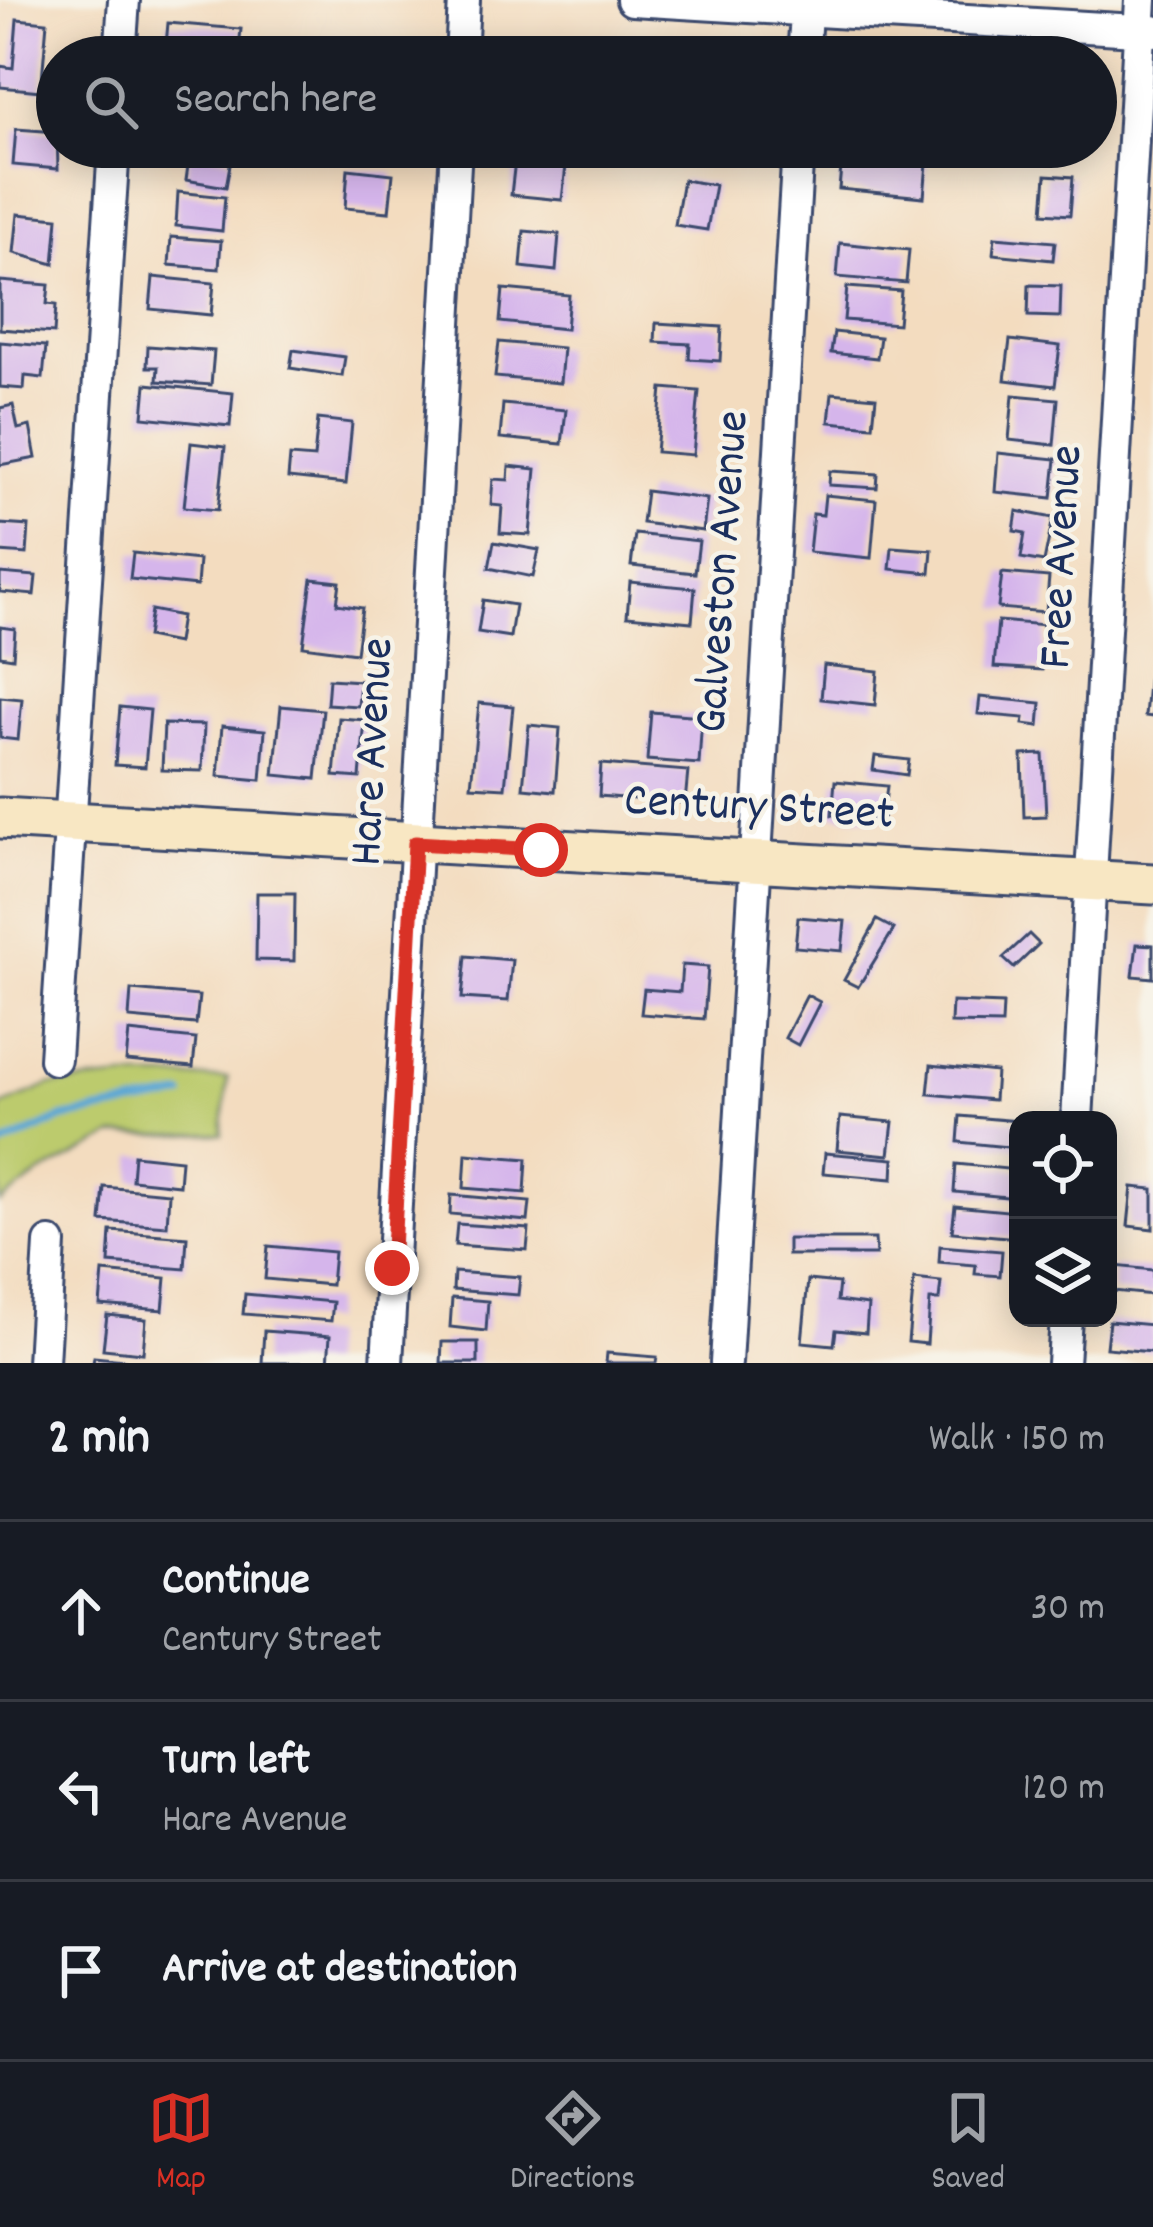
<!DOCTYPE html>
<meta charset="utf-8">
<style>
:root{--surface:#171b24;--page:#242831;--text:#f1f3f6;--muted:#9ea1a6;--line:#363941;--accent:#d93025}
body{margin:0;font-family:Dekko,sans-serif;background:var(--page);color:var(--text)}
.controls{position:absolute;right:36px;bottom:36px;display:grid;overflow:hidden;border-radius:24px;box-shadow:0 6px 30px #0003}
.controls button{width:108px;height:108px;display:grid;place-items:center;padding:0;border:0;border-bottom:3px solid var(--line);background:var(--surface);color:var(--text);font:60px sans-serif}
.stop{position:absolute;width:36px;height:36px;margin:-27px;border:9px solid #d93025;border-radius:50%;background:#fff}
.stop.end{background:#d93025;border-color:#fff;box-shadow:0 3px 12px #0008}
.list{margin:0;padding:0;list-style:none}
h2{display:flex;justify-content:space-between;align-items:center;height:156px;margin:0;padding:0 48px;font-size:51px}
h2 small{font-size:39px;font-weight:400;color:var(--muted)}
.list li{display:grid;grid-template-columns:78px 1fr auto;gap:36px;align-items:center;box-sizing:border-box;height:180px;padding:0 48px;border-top:3px solid var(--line)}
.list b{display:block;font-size:45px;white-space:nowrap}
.list p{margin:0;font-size:39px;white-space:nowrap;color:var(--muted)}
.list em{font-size:39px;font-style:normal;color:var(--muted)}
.icon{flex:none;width:66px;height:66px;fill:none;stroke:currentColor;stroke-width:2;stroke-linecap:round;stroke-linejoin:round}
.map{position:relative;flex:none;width:1153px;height:1363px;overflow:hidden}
.search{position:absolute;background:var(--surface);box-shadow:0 6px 30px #0003;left:36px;right:36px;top:36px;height:132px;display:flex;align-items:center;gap:30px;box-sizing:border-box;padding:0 42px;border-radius:66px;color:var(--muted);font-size:45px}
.sheet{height:696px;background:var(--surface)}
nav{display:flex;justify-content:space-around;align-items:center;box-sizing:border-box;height:168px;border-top:3px solid var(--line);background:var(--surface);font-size:33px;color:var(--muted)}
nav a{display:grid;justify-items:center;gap:6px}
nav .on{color:var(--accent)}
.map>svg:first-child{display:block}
.green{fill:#bccb6d;stroke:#6c7d66;stroke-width:3}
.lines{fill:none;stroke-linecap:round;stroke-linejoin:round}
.stream{stroke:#5da8d5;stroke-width:8}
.building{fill:#d5b5eb}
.street-casing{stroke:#3b496d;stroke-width:36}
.secondary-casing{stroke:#3b496d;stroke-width:45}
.street{stroke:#fff;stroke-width:30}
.secondary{stroke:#f8e7c3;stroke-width:39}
.route{stroke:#d93025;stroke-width:15}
.labels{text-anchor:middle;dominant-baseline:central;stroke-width:9;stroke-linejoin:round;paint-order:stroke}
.street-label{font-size:48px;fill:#1b2f5e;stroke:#f7f3e8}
</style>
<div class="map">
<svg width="1153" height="1363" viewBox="0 0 1153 1363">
<rect width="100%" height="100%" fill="#f7f3e8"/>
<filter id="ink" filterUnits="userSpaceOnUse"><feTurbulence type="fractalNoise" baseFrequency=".00833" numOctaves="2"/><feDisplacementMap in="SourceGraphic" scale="24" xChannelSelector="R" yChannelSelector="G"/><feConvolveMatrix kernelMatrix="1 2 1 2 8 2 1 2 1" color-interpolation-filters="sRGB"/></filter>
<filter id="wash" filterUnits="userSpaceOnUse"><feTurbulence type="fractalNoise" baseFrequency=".004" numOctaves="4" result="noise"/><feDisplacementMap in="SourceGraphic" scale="48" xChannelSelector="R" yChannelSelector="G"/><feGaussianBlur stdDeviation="2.7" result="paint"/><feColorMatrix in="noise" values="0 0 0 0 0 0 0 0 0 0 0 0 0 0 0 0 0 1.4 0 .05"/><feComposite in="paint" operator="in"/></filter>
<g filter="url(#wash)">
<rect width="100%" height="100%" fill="#f3dcbf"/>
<!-- green -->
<path class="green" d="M126,1078H228L222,1134L113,1136L40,1174L0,1203V1107L50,1085Z"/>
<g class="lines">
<!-- stream -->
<path class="stream" d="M0,1146L63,1118L183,1096"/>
</g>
<g id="blocks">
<!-- building -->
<path class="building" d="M17,19L47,22L41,91L0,87V66L13,68Z
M168,23L241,29L238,57L165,56Z
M387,42L388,57H349L348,45Z
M528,43L588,49L587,57H527Z
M16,129L57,132L58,169L13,165Z
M190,152L231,159L226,187L186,180Z
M842,156L927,163L924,197L839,189Z
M515,160L566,166L562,200L511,195Z
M348,169L393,174L389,212L345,208Z
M1046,175L1073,177L1070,215L1043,213Z
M683,180L715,185L707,230L675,225Z
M178,192L225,197L222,231L176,226Z
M18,214L58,218L54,264L14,253Z
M524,231L559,234L556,271L521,267Z
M171,237L221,241L219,269L169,265Z
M995,237L1055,242L1053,260L993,254Z
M840,243L909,250L906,283L837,277Z
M153,277L214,283L211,315L150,309Z
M0,281L49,285L47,304L56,305L54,333L0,329Z
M1029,285L1061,286L1060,317L1028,316Z
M847,287L901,291L898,324L844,320Z
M503,289L569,295L566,329L500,322Z
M656,323L722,327L720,361L689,359L690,344L655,342Z
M834,332L880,337L877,358L831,353Z
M1010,340L1060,346L1055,386L1005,380Z
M0,342L46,346L43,378L25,376L24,389L0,387Z
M499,342L563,348L560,383L495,377Z
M148,346L214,351L211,385L157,381L158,367H147Z
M293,350L345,357L342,376L290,368Z
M146,384L233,393L230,426L143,417Z
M662,388L699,391L693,455L656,452Z
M832,393L876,397L873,426L829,422Z
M1013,395L1058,399L1054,445L1009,440Z
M503,404L566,410L562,444L500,438Z
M13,405L18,429L30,426L36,458L0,465V408Z
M318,419L352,423L346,484L288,478L290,456L314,458Z
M191,443L225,447L218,510L184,507Z
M998,453L1056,459L1052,498L995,492Z
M509,466L536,469L530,535L500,533L502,506L491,505L493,479L508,480Z
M830,471L878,474L877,488L829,485Z
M646,491L707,499L703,531L642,523Z
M825,495L876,500L871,558L809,552L813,514L823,515Z
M1017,511L1053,518L1044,562L1021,558L1025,533L1014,531Z
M0,524L29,526L27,554L0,552Z
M635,534L699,541L695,573L631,566Z
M494,542L539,550L533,577L489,568Z
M892,547L932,550L930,573L890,569Z
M133,553L199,560L197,586L130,579Z
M0,573L36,576L34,595L0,592Z
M1002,573L1049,577L1046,612L998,608Z
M312,579L340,582L337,604L362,608L356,653L303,646Z
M630,582L695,588L692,622L627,616Z
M483,600L515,605L510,637L478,632Z
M151,610L181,616L177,643L147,637Z
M998,621L1046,625L1042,670L994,667Z
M0,627L15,629L13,658L0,656Z
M1150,661H1153V717L1145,716Z
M824,665L878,671L875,705L821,699Z
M329,679L360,681L358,706L327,704Z
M0,697L22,699L18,740L0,738Z
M980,697L1041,703L1039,726L1023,724L1024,718L978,714Z
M479,703L513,706L505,788L471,786Z
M281,706L323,710L316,779L274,775Z
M120,707L150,710L145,767L115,765Z
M651,712L702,716L699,764L647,760Z
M339,718L365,720L360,778L334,776Z
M164,724L204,725L202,771L162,770Z
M529,725L560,728L555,791L523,788Z
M222,726L265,730L261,780L218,776Z
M1043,754L1046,816L1024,817L1022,755Z
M875,756L909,760L907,775L873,770Z
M601,764L688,771L685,803L599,796Z
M835,781L887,786L883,820L832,815Z
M257,893H295L294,961L256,960Z
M798,917L845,921L842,951L795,947Z
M877,920L894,929L858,987L844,980Z
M1029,934L1039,944L1014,968L1003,958Z
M1137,944L1153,945V978L1133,976Z
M466,956L512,960L508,1001L462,998Z
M682,965L708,967L704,1019L641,1014L644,989L680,992Z
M131,990L199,996L196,1024L129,1018Z
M807,995L820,1002L798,1045L785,1038Z
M952,1002L1003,1004L1002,1024L951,1023Z
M129,1032L196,1039L193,1067L126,1061Z
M931,1065L996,1072L994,1100L928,1094Z
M960,1116L1018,1121V1148L958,1142Z
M840,1117L893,1122L889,1155L837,1150Z
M825,1153L894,1159L893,1179L823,1173Z
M466,1154L527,1159L525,1193L464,1188Z
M134,1155L181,1160L179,1185L132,1180Z
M956,1164L1018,1170V1198L954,1192Z
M104,1187L169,1193L167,1226L101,1221Z
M1132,1187L1153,1189V1229L1128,1226Z
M451,1195L530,1202L528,1221L450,1214Z
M955,1206L1018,1212V1238L952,1232Z
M457,1224L529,1229L527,1250L455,1245Z
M111,1231L187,1237L185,1269L109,1263Z
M788,1239H875L876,1255H788Z
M268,1246L334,1252L331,1285L265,1279Z
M940,1246L1002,1251L1000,1276L975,1274L976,1265L939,1262Z
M1115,1266L1153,1270V1295L1113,1291Z
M103,1272L166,1278L163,1310L100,1305Z
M454,1272L520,1277L518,1295L453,1290Z
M914,1279L941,1282L939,1300H930L927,1344L908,1342Z
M808,1280L839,1283L837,1301L868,1305L866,1333L836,1330L834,1345L802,1342Z
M245,1294L333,1302L331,1321L243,1314Z
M452,1298L488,1301L486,1331L450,1327Z
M107,1315L146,1319L143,1353L103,1349Z
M1109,1321L1153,1325V1352L1106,1348Z
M264,1331L330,1336L328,1363H262Z
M442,1342H478V1363H441Z
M607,1353L657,1357L656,1363H606Z
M94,1357L125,1360L124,1363H93Z"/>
</g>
</g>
<g filter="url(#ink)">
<use href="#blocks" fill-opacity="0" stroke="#3b496d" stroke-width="3"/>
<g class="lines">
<defs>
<path id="street" d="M632,0L1153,31
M120,57L124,0
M461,57L464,0
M803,57L807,0
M55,1059L114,147
M1077,1120L1141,0
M43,1363L50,1243
M387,1363L456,147
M726,1363L798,147
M1063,1363L1066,1318"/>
<path id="secondary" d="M0,818L1153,884"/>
</defs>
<!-- street casing -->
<use href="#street" class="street-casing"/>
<!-- secondary casing -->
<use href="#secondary" class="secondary-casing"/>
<!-- street -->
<use href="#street" class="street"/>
<!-- secondary -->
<use href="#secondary" class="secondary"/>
</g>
</g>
<g class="lines" filter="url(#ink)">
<!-- route -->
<path class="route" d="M392,1268L415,843L541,850"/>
</g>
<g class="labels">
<!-- street labels -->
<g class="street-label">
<text transform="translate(1064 557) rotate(-87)">Free Avenue</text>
<text transform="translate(725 572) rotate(-86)">Galveston Avenue</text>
<text transform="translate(375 752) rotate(-87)">Hare Avenue</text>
<text transform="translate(759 810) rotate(3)">Century Street</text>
</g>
</g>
</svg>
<div class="controls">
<button><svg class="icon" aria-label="locate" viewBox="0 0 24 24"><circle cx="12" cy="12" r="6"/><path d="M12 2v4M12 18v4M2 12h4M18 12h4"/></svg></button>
<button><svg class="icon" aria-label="layers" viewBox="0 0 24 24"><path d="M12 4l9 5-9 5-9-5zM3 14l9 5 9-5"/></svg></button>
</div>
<div class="stop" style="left:541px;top:850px"></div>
<div class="stop end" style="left:392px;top:1268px"></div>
<div class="search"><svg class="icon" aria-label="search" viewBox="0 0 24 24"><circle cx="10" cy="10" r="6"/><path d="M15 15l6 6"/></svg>Search here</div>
</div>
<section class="sheet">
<h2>2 min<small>Walk · 150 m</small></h2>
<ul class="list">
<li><svg class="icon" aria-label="ahead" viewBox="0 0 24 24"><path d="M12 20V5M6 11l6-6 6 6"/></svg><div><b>Continue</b><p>Century Street</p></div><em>30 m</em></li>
<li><svg class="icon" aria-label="left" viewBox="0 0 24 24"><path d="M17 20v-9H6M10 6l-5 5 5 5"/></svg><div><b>Turn left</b><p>Hare Avenue</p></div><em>120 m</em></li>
<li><svg class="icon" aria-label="arrive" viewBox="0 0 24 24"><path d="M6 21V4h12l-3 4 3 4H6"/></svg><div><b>Arrive at destination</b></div></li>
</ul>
</section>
<nav>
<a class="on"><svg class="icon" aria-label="map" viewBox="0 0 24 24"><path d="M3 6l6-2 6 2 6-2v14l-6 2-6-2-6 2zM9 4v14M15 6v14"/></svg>Map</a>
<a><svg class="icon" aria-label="directions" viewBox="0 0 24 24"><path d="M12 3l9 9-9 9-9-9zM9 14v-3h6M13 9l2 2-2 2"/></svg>Directions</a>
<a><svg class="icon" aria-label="saved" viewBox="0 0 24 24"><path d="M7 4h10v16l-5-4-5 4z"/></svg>Saved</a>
</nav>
